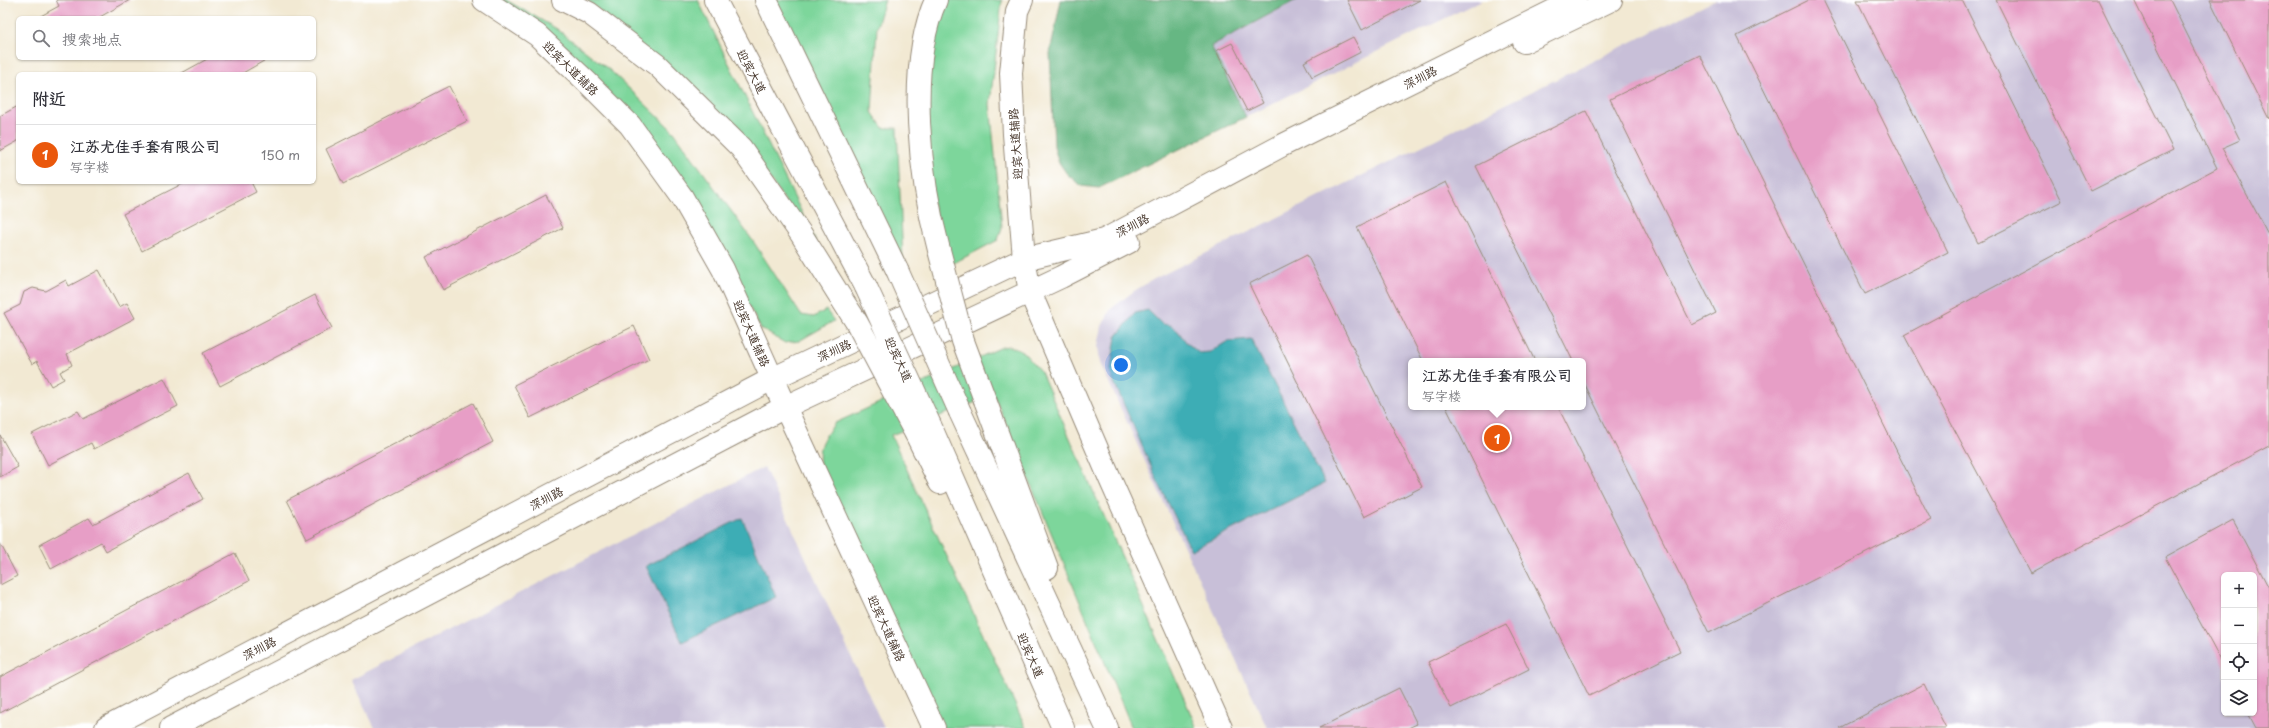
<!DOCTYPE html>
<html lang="zh">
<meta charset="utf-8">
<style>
:root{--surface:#fff;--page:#f2f2f3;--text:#2b2b33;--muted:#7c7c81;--line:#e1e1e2;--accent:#ea580c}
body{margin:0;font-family:"Playpen Sans","LXGW WenKai TC",sans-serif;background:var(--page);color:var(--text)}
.controls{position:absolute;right:12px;bottom:12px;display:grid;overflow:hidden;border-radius:6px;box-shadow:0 1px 3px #0004}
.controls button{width:36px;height:36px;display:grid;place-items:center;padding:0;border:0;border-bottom:1px solid var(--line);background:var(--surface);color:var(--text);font:20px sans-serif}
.you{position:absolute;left:1121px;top:365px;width:14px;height:14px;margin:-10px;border:3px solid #fff;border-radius:50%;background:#1a73e8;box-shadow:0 0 0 6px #1a73e833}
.badge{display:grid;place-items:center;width:26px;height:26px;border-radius:50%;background:var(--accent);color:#fff;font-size:13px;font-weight:700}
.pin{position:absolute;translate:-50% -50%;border:2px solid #fff;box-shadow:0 1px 4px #0006}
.popup{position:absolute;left:1408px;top:358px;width:178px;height:52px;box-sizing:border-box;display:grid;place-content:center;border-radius:6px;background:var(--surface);filter:drop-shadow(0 1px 3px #0005);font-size:13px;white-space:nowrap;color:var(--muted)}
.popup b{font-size:15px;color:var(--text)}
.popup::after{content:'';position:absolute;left:50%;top:100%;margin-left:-8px;border:8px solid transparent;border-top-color:var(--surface)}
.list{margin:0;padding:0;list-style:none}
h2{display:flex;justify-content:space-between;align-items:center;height:52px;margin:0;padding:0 16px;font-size:17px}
h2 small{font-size:13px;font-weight:400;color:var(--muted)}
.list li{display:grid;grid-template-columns:26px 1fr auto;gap:12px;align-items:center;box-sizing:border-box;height:60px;padding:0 16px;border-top:1px solid var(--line)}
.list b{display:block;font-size:15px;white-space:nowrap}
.list p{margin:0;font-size:13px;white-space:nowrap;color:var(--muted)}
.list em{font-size:13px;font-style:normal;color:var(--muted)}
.icon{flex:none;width:22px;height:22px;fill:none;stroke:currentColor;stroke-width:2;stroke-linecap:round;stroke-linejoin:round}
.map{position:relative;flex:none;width:2269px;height:728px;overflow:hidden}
.search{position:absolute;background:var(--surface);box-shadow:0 1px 3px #0004;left:16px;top:16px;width:300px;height:44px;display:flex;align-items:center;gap:10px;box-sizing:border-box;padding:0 14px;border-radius:6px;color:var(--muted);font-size:15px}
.panel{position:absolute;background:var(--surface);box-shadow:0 1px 3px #0004;left:16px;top:72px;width:300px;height:112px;border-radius:6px}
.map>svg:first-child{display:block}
.industrial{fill:#c8bfd8;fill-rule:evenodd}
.green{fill:#7dd69b;stroke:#5c805c}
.forest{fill:#66b783;stroke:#507050}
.water{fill:#3cadb5;stroke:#3c6c6a}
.building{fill:#e79ec6}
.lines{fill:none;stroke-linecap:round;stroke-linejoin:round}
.secondary-casing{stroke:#968a78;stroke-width:24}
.primary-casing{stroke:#968a78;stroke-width:24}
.highway-casing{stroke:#968a78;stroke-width:24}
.secondary{stroke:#fff;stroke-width:22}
.primary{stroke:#fff;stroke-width:22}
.highway{stroke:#fff;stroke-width:22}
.highway-bridge-casing{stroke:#968a78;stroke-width:24;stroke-linecap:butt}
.highway-bridge{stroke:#fff;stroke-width:22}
.labels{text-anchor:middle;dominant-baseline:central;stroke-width:3;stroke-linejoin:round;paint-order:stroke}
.street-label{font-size:12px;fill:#3b2a1e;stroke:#fff}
</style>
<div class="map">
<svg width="2269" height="728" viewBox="0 0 2269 728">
<rect width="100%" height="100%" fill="#fff"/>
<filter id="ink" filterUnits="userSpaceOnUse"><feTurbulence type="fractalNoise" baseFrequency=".025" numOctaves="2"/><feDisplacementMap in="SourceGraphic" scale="8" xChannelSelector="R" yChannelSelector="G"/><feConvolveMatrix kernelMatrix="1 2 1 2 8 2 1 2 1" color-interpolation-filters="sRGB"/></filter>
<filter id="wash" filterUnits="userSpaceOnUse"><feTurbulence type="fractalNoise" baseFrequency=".012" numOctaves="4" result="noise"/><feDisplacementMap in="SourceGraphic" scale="16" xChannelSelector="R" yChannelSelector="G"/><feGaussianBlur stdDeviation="0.9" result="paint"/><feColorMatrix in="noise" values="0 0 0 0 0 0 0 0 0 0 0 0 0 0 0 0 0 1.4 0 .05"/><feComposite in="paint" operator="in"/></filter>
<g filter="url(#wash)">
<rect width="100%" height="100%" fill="#f2e9d3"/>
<!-- industrial -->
<path class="industrial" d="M1296,0H1482L1246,117L1211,46Z
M1716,0H2269V728H1267L1100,363L1098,346L1102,326L1111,309L1134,291L1154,279ZM1411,361H1583V407H1411ZM2224,575H2254V713H2224Z
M764,467L884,728H375L351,680Z"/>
<!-- green -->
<path class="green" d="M498,0H506L557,29L612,72L674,132L753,241L801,315L814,317L826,310L834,321L799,341L785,343L761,329L686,188Z
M587,0H698L822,254L735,129Z
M771,0H885L877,26L872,112L883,128H897L903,260Z
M941,0H1002L990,104L1002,227L998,240L948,266L931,194L924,77Z
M1009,346L1023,352L1041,372L1197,728H1132L994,395L891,435L1026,728H944L820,465C817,445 823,439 835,423L1002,347Z"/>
<!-- forest -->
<path class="forest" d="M1061,0H1296L1211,46L1246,117L1099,188L1081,186L1067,174L1058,161L1054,146L1050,53Z"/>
<!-- water -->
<path class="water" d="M1148,310L1162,324L1170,325L1178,331L1186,342L1199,353L1210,352L1228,341L1251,339L1325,483L1191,550L1156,478L1110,373L1116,337L1135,313Z
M742,518L776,597L682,642L646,566Z"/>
<g id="blocks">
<!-- building -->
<path class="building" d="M56,0H130L98,18H37L59,6Z
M1347,0H1420L1362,30Z
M1809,0H1823L1948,252L1865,294L1737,36Z
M1857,0H1962L2062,201L1978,243Z
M1996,0H2098L2173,150L2091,191Z
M2134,0H2170L2240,140L2222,148L2269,236V446L2031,573L1904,335L2217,168Z
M2210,0H2269V119Z
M1353,37L1361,52L1312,77L1304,62Z
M1232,43L1263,103L1247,111L1216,51Z
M1700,55L1931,520L1709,633L1583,381V361H1573L1476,166L1586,111L1692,325L1716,313L1610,99Z
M209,58H269L241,74H180Z
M449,86L467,121L343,184L326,149Z
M18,106V141L0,151V116Z
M186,182H251L256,192L142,251L123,214Z
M1446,182L1535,361H1423L1357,227Z
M546,195L563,228L443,290L426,257Z
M1307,255L1422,487L1364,517L1249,284Z
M99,270L119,307L127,303L135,318L67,354L72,365L60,372L64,379L51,386L37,361L32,364L4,313L20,305L24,292L33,288L46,291L66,280L69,286Z
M315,295L332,328L220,386L203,353Z
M634,326L649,359L530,418L514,385Z
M164,378L178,406L94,449L91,443L48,465L32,434L78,411L83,419Z
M473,403L493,442L307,539L287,500Z
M1446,407H1558L1680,651L1589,696Z
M0,435L18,467L0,477Z
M189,473L203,499L106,551L101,542L51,569L39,545L89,518L93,524Z
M2233,520L2269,588V728H2256L2248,713H2254V575H2224V667L2165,557Z
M0,543L17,576L0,585Z
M235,553L249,581L0,713V677Z
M1506,624L1529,669L1451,708L1428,662Z
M1924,684L1946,728H1839Z
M1399,688L1417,724L1408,728H1319Z"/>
</g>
</g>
<g filter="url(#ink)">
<use href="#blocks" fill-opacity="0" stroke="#968a78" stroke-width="1"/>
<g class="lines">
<defs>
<path id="secondary" d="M1524,42L1611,0
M106,728L772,379L1024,259L1104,240L1281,146L1575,0
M171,728L785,407L1061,277L1129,242"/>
<path id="primary" d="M484,0L537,35L587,82L630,125L682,197L723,269L785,407L934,728
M1022,0L1017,11L1011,73L1014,134L1024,259L1030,292L1110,479L1221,728"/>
<path id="highway" d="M563,0L589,13L657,65L741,148L801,234L841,298
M715,0L866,287
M766,0L897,270
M936,0C906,67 920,180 939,250
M985,400L1047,568
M960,412L1107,728
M930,425L1063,728
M916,434L940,483"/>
</defs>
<!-- secondary casing -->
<use href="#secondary" class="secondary-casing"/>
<!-- primary casing -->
<use href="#primary" class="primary-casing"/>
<!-- highway casing -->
<use href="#highway" class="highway-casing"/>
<!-- secondary -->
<use href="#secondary" class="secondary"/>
<!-- primary -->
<use href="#primary" class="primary"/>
<!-- highway -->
<use href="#highway" class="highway"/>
<defs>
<path id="highway-bridge" d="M939,250L963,341L985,400
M897,270L960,412
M866,287L930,425
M841,298L857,323L916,434"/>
</defs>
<!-- highway-bridge casing -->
<use href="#highway-bridge" class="highway-bridge-casing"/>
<!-- highway-bridge -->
<use href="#highway-bridge" class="highway-bridge"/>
</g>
</g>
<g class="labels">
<!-- street labels -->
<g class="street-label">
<text transform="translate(571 68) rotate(44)">迎宾大道辅路</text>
<text transform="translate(752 71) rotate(62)">迎宾大道</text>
<text transform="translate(1420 77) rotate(-27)">深圳路</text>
<text transform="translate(1015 144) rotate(-94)">迎宾大道辅路</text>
<text transform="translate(1132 225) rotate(-28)">深圳路</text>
<text transform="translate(752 333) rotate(66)">迎宾大道辅路</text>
<text transform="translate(834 350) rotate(-25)">深圳路</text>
<text transform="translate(899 359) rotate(65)">迎宾大道</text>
<text transform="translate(546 498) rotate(-28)">深圳路</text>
<text transform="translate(887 628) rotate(65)">迎宾大道辅路</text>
<text transform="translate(259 648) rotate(-28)">深圳路</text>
<text transform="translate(1031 655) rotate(66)">迎宾大道</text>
</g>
</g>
</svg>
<div class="controls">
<button>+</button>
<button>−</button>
<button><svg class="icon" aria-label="locate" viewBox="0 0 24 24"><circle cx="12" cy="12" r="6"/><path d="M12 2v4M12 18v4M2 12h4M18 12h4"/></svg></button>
<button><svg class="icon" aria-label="layers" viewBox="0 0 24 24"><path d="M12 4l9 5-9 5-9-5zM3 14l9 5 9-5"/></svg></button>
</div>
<div class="you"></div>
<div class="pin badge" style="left:1497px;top:438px">1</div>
<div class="popup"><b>江苏尤佳手套有限公司</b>写字楼</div>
<div class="search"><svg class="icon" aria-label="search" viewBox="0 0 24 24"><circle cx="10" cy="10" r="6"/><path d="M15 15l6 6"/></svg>搜索地点</div>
<section class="panel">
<h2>附近<small></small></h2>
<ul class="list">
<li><span class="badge">1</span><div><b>江苏尤佳手套有限公司</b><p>写字楼</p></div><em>150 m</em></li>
</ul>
</section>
</div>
